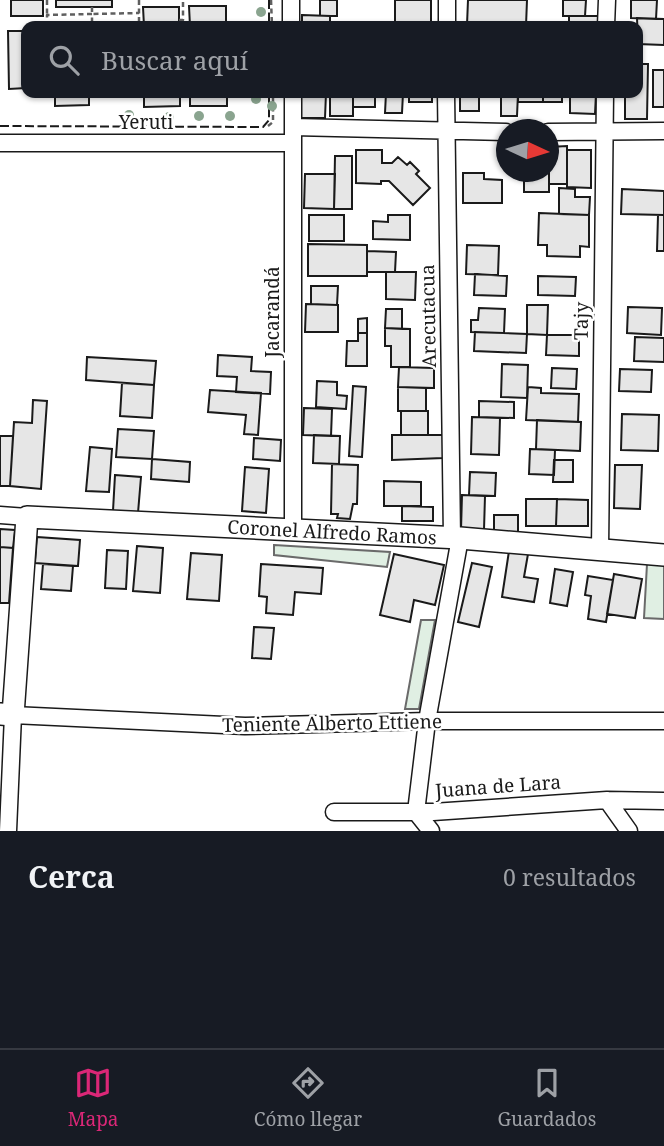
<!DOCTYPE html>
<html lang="es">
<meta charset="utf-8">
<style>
:root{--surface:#171b24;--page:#20242c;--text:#f1f3f6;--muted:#9ea1a6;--line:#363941;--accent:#db2777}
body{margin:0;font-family:"Noto Serif",serif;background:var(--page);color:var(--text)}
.compass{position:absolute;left:496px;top:119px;width:63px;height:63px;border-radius:50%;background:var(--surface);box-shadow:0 2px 5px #0004;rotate:94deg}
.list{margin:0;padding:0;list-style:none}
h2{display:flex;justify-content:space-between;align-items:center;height:91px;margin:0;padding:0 28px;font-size:30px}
h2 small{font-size:23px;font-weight:400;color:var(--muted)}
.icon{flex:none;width:38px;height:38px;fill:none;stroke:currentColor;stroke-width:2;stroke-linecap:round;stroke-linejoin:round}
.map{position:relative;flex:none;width:664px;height:831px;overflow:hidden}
.search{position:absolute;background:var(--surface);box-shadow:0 2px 5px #0004;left:21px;right:21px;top:21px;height:77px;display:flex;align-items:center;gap:18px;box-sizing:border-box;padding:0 24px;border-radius:14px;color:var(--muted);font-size:26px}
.sheet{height:217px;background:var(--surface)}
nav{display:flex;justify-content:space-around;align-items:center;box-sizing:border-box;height:98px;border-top:2px solid var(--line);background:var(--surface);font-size:19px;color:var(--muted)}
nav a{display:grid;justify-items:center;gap:4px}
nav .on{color:var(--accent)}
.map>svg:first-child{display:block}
.green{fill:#e0efe3;stroke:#6a6a6a;stroke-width:2}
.building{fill:#e6e6e6;stroke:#1a1a1a;stroke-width:2}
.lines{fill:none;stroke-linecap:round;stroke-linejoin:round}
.minor-casing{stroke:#1a1a1a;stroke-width:19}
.major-casing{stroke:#1a1a1a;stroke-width:24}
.path{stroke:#5f5f5f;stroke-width:2.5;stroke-dasharray:5 3.5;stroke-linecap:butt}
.minor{stroke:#fff;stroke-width:16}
.major{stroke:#fff;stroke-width:21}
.fence{stroke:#1a1a1a;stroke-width:2;stroke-dasharray:9 3.5;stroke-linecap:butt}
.tree{fill:#8aa48f}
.labels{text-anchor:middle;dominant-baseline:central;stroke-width:5;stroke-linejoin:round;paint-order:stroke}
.street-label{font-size:19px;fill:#1a1a1a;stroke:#fff}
</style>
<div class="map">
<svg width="664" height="831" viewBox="0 0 664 831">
<rect width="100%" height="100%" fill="#fff"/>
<!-- green -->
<path class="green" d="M274,545L390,552L387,567L274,555Z
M647,564H664V619L644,618Z
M421,620H435L419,709H405Z"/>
<!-- building -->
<path class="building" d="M11,0H43V16H11Z
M56,0H112V7H56Z
M320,0H337V16H320Z
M395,0H431V25L395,24Z
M468,0H527L526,26L467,25Z
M563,0H586L585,16H563Z
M631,0H657L656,19L631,18Z
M189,6H226V26H190Z
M143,7H179V26H144Z
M302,15L330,16V26H302Z
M569,16H598V26H569Z
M637,18L664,19V45L638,44Z
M8,31H26V88L9,89Z
M638,64H648L647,119H625V93H638Z
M653,70H664V107H653Z
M55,93H89V105L55,106Z
M144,93H180V106L144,107Z
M190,93H227V106H190Z
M301,93H326L325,118H301Z
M330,93H353V116H330Z
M353,93H375V107H353Z
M386,93H403L402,113H385Z
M409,93H432V102H409Z
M460,93H479V111H460Z
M501,93H518L517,116H501Z
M518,93H543V102H518Z
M543,93H562V102H543Z
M570,93H596L595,114L570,113Z
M567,146V184H549V147Z
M356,150H382V163H392L398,157L407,165L410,162L419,171L416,174L430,188L413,205L389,181H381V184L356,183Z
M567,150H591V188L567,187Z
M549,153V192H524V172H548Z
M335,156H352V209H334Z
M463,173H484V179L502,180V203H463Z
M305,174H335L334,209L304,208Z
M559,188L575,189V197H590L589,215L559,214Z
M622,189L664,191V215L621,214Z
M539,213L589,215V247L580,246V257L547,256V245H538Z
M309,215H344V241H309Z
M388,215H410V240L373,239V221L388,222Z
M658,215H664V251H657Z
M308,244L367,245V276H308Z
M467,245L499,246L498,275L466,274Z
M367,251L396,252L395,272H367Z
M386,272H416L415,300L386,299Z
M475,274L507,276L506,296L474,295Z
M538,276L576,277L575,296L538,295Z
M311,286H338L337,305L311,304Z
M306,304L338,305V332H305Z
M527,305H548L547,335L527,334Z
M628,307L662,308L661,335L627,333Z
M479,308L505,309L504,333L471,332V320H478Z
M386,309H402V329L385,328Z
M367,318V333H358V319Z
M385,328L410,329V367H391V346H385Z
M475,332L527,334L526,353L474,351Z
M358,333H367V366H346L347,341H358Z
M547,335H579V356L546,355Z
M635,337L664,338V362L634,361Z
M218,355L252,357L251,371L271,372L270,394L236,392L237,377L217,376Z
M87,357L156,361L154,385L86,380Z
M502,364L528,365L527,398L501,397Z
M399,367L434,368V388L398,387Z
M552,368L577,369L576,389L551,388Z
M620,369L652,370L651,392L619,391Z
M317,381L337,382V395L347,396L346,409L316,407Z
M122,383L154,385L152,418L120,416Z
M353,386L366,387L362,457L349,456Z
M398,387L426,388V411H398Z
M528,387L541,388V393L579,394L578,422L526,420Z
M210,390L261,393L258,435L244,434L246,415L208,412Z
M33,400L47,401L41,489L10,486L14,422L32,423Z
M479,401L514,402V418L479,417Z
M304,408L332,409L331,436L303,435Z
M401,411H428V435H401Z
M622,414L659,415L658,451L621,450Z
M472,417L500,418L499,455L471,454Z
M537,420L581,422L580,451L536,449Z
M118,429L154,431L152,459L116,457Z
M314,435L340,436L339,464L313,463Z
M392,435H443V458L392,460Z
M0,436H13L10,486H0Z
M254,438L281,440L280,461L253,459Z
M90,447L112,449L109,492L86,491Z
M530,449L555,450L554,475L529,474Z
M152,459L190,462L189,482L151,479Z
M554,460H573V482H553Z
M332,464L358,465L357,504H353L350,519L337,518L338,514H331Z
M615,465H642L640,509L614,508Z
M245,467L269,469L266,513L242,511Z
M470,472L496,473L495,496L469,495Z
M115,475L141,477L138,513L113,511Z
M384,481L421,482V506H384Z
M462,495L485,496L484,530H461Z
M526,499H557L556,526H526Z
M557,499L588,500V526H556Z
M402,506L433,507V521H402Z
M494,515H518V539H494Z
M0,529L15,530L13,548L0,547Z
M37,537L80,540L78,566L35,563Z
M137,546L163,548L160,593L133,591Z
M0,547L13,548L9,603H0Z
M107,550L128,551L126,589L105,588Z
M509,551L528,554L524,577L538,579L534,602L502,597Z
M191,553L222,555L219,601L187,599Z
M394,554L444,565L435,605L414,600L410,622L380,615Z
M472,563L492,567L479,627L458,622Z
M43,564L73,566L71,591L41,589Z
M261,564L323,568L321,594L295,592L293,615L266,613L267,597L259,596Z
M555,569L573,572L567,606L550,603Z
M614,574L642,579L635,618L607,614Z
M588,576L613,580L606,622L588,619L591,596L585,595Z
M254,627L274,628L271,659L252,658Z"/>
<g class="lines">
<defs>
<path id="minor" d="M291,0V26
M447,26V0
M606,26L607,0
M293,93V531
M446,93L452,538
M293,127L506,132
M548,132L664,131
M0,143H293
M0,515L27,517
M600,550L605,93
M607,800L629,831
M334,812H433L607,800L664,801
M8,831L13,715L245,726L427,721H664
M431,831L416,812L427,721L460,538"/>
<path id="major" d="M0,714L13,715L27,517L460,538L664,555"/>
</defs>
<!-- minor casing -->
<use href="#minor" class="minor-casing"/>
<!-- major casing -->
<use href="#major" class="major-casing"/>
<!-- path -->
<path class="path" d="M47,0V15
M139,0V26
M271,0L272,26
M92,7V14L139,13
M179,20H183V0
M47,26V15L92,14V26
M268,126L273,122V93"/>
<!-- minor -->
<use href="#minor" class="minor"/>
<!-- major -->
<use href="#major" class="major"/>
<!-- fence -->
<path class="fence" d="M269,0V26
M0,126L263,127L269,120V93"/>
</g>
<!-- trees -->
<g class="tree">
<circle cx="261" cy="12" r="5"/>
<circle cx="256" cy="99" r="5"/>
<circle cx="272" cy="106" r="5"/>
<circle cx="129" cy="115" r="5"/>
<circle cx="199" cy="116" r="5"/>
<circle cx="230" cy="116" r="5"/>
<circle cx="169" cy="117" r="5"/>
</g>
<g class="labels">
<!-- street labels -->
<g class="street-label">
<text x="146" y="122">Yeruti</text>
<text transform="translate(272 312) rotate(-90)">Jacarandá</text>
<text transform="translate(428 316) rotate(-91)">Arecutacua</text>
<text transform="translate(581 321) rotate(-89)">Tajy</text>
<text transform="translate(332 532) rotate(3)">Coronel Alfredo Ramos</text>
<text transform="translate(332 723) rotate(-1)">Teniente Alberto Ettiene</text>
<text transform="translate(498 786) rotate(-4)">Juana de Lara</text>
</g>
</g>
</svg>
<svg class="compass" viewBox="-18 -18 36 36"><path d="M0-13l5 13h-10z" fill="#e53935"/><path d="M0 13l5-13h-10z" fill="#9ea1a6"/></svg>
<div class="search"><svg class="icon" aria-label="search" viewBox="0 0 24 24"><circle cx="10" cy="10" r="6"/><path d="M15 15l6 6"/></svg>Buscar aquí</div>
</div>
<section class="sheet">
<h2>Cerca<small>0 resultados</small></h2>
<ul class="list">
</ul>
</section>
<nav>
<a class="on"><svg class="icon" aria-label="map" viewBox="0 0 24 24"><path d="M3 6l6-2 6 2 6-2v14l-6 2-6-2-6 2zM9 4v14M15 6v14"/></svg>Mapa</a>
<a><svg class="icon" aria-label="directions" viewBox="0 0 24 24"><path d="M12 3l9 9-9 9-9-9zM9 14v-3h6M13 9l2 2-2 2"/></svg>Cómo llegar</a>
<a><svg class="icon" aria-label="saved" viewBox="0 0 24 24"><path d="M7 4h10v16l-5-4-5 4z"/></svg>Guardados</a>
</nav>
